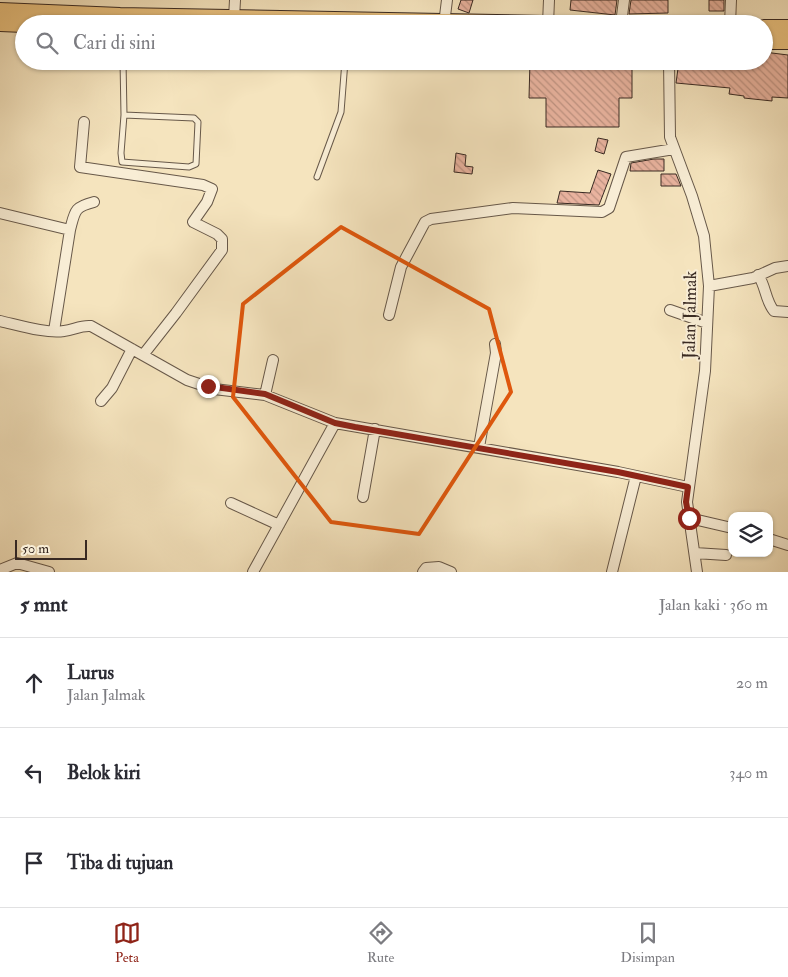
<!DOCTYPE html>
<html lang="id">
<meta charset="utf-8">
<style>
:root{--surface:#fff;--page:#f2f2f3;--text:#2b2b33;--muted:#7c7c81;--line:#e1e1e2;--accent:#8f2418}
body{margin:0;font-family:"IM FELL Double Pica",serif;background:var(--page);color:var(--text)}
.controls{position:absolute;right:15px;bottom:15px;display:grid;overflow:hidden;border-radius:10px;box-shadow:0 1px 4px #0004}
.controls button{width:45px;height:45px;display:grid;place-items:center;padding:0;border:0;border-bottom:1px solid var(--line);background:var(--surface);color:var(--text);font:25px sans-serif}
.scale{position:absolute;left:15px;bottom:12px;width:72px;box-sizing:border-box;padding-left:5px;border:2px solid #382922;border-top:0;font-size:14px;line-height:18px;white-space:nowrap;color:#382922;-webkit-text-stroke:4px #f8edd5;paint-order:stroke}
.stop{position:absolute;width:15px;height:15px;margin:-11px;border:4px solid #8f2418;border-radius:50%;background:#fff}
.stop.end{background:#8f2418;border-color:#fff;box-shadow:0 1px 5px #0008}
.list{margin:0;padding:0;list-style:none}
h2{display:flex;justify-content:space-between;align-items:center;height:65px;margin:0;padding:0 20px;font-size:21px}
h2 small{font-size:16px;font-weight:400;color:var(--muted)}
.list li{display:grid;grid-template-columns:32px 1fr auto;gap:15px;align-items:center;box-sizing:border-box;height:90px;padding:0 20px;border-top:1px solid var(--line)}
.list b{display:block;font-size:19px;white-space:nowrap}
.list p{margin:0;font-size:16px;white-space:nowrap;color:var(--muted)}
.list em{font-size:16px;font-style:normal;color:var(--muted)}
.icon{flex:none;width:28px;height:28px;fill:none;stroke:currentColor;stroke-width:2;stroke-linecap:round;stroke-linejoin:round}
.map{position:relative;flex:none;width:788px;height:572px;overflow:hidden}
.search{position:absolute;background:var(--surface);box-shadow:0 1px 4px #0004;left:15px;right:15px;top:15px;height:55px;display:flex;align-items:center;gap:12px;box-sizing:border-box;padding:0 18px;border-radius:28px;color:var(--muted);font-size:19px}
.sheet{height:335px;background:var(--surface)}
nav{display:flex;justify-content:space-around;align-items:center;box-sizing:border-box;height:70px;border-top:1px solid var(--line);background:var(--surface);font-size:14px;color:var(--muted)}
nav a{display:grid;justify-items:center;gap:2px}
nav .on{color:var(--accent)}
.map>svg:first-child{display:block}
.building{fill:url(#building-back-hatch);stroke:#382922}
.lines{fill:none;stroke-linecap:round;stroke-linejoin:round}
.service-casing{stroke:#675849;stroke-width:7}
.minor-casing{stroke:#675849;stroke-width:12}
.trunk-casing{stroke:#382922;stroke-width:18}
.service{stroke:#f8edd5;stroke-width:5}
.minor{stroke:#f8edd5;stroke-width:10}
.trunk{stroke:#eac27f;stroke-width:16}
.route{stroke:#8f2418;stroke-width:6}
.marked{fill:none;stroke:#df570d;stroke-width:4;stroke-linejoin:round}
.labels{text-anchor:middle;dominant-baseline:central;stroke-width:4;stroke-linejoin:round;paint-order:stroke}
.street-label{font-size:18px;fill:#382922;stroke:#f8edd5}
</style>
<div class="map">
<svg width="788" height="572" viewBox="0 0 788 572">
<defs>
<pattern id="building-back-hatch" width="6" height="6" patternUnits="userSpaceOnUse" patternTransform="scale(1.25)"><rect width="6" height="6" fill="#e9b39f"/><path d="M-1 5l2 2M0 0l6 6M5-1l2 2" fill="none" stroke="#be9281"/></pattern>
</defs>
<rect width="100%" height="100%" fill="#f5e4be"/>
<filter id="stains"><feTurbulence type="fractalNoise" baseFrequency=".004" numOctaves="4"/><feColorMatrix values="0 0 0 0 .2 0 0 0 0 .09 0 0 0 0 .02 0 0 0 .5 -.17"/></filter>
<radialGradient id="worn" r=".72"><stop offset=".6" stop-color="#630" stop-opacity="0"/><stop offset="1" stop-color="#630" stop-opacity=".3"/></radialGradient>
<!-- building -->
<path class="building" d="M461,0H473L469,13L458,9Z
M571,0H617L615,15L570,10Z
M631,0H668V13L629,14Z
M709,0H724V11H709Z
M764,52L788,55V98L772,97V101L744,98V96L729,94L730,88L676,83L679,61H764Z
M530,61H632V98H619V127H546V98H529Z
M598,138L608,140L604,154L595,151Z
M456,153L466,155L465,166L473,167L472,174L454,172Z
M654,159H664V171H630L631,163Z
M598,170L611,174L599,205L557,203L560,191L590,193Z
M661,174H676L681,186H661Z"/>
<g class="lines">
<defs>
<path id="service" d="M123,61L124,115L121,153L122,162L189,167L196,164L198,122L194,118L124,115
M317,177L341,112L345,61"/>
<path id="minor" d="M234,18L235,0
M444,24L447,0
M548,24L549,0
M621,24L624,0
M730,24L731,0
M669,61L670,137L692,196L704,236L709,286L705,371L687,502L697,572
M84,122L80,167L203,185L212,189L207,202L193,222L217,234L222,239V250L176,313L143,355
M0,213L70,230L54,331
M70,230C75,211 74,207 94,202
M758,275C766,286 765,300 774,311L788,312
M709,286L753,278L775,268L788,266
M670,310L707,323
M389,315L401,267L425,222L431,219L513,208L602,212L609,208L626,157L674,149
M0,321C18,325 47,334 64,331C74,330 80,325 91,326L187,380L214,389L265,395L335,423L618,472L688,487
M265,395L273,360
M101,401L112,388L132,349
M479,447L496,353L495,344
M363,497L375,429
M231,503L279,525
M689,518L732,528
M769,539L788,545
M695,553L726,555
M0,570L17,563L49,572
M253,572L335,423
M423,572L426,568L439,567L451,572
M612,572L636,476"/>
<path id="trunk" d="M0,11L120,16L544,24
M0,23L24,24
M764,28H788
M764,41H788"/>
</defs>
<!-- service casing -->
<use href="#service" class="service-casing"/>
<!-- minor casing -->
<use href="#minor" class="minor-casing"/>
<!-- trunk casing -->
<use href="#trunk" class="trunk-casing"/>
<!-- service -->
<use href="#service" class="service"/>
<!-- minor -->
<use href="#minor" class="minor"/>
<!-- trunk -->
<use href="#trunk" class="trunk"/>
</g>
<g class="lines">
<!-- route -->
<path class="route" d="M208,386L265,394L335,423L355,427L618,472L688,487L686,502L689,518"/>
</g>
<!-- marked area -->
<path class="marked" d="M341,227L489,309L511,392L419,534L331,522L233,397L243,304Z"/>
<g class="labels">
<!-- street labels -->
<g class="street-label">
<text transform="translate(690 315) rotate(-89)">Jalan Jalmak</text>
</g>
</g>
<rect width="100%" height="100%" filter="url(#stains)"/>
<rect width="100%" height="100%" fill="url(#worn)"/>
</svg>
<div class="controls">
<button><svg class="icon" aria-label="layers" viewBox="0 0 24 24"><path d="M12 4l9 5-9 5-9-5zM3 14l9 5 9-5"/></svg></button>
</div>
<div class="scale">50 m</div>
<div class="stop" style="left:689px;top:518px"></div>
<div class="stop end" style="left:208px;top:386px"></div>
<div class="search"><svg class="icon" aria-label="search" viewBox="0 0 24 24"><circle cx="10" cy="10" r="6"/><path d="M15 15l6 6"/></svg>Cari di sini</div>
</div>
<section class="sheet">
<h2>5 mnt<small>Jalan kaki · 360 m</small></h2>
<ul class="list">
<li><svg class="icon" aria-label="ahead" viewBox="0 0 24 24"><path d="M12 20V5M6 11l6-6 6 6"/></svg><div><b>Lurus</b><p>Jalan Jalmak</p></div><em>20 m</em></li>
<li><svg class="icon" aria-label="left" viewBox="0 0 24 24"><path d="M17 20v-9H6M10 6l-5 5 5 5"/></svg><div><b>Belok kiri</b></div><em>340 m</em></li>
<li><svg class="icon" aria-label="arrive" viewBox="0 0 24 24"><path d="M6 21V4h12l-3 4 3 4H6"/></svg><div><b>Tiba di tujuan</b></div></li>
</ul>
</section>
<nav>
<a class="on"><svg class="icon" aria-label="map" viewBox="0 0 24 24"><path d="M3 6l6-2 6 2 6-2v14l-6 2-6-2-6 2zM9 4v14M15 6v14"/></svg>Peta</a>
<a><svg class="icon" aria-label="directions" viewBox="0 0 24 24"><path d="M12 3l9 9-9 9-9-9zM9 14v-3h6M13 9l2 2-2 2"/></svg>Rute</a>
<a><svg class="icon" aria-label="saved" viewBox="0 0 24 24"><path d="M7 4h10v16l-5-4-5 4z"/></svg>Disimpan</a>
</nav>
